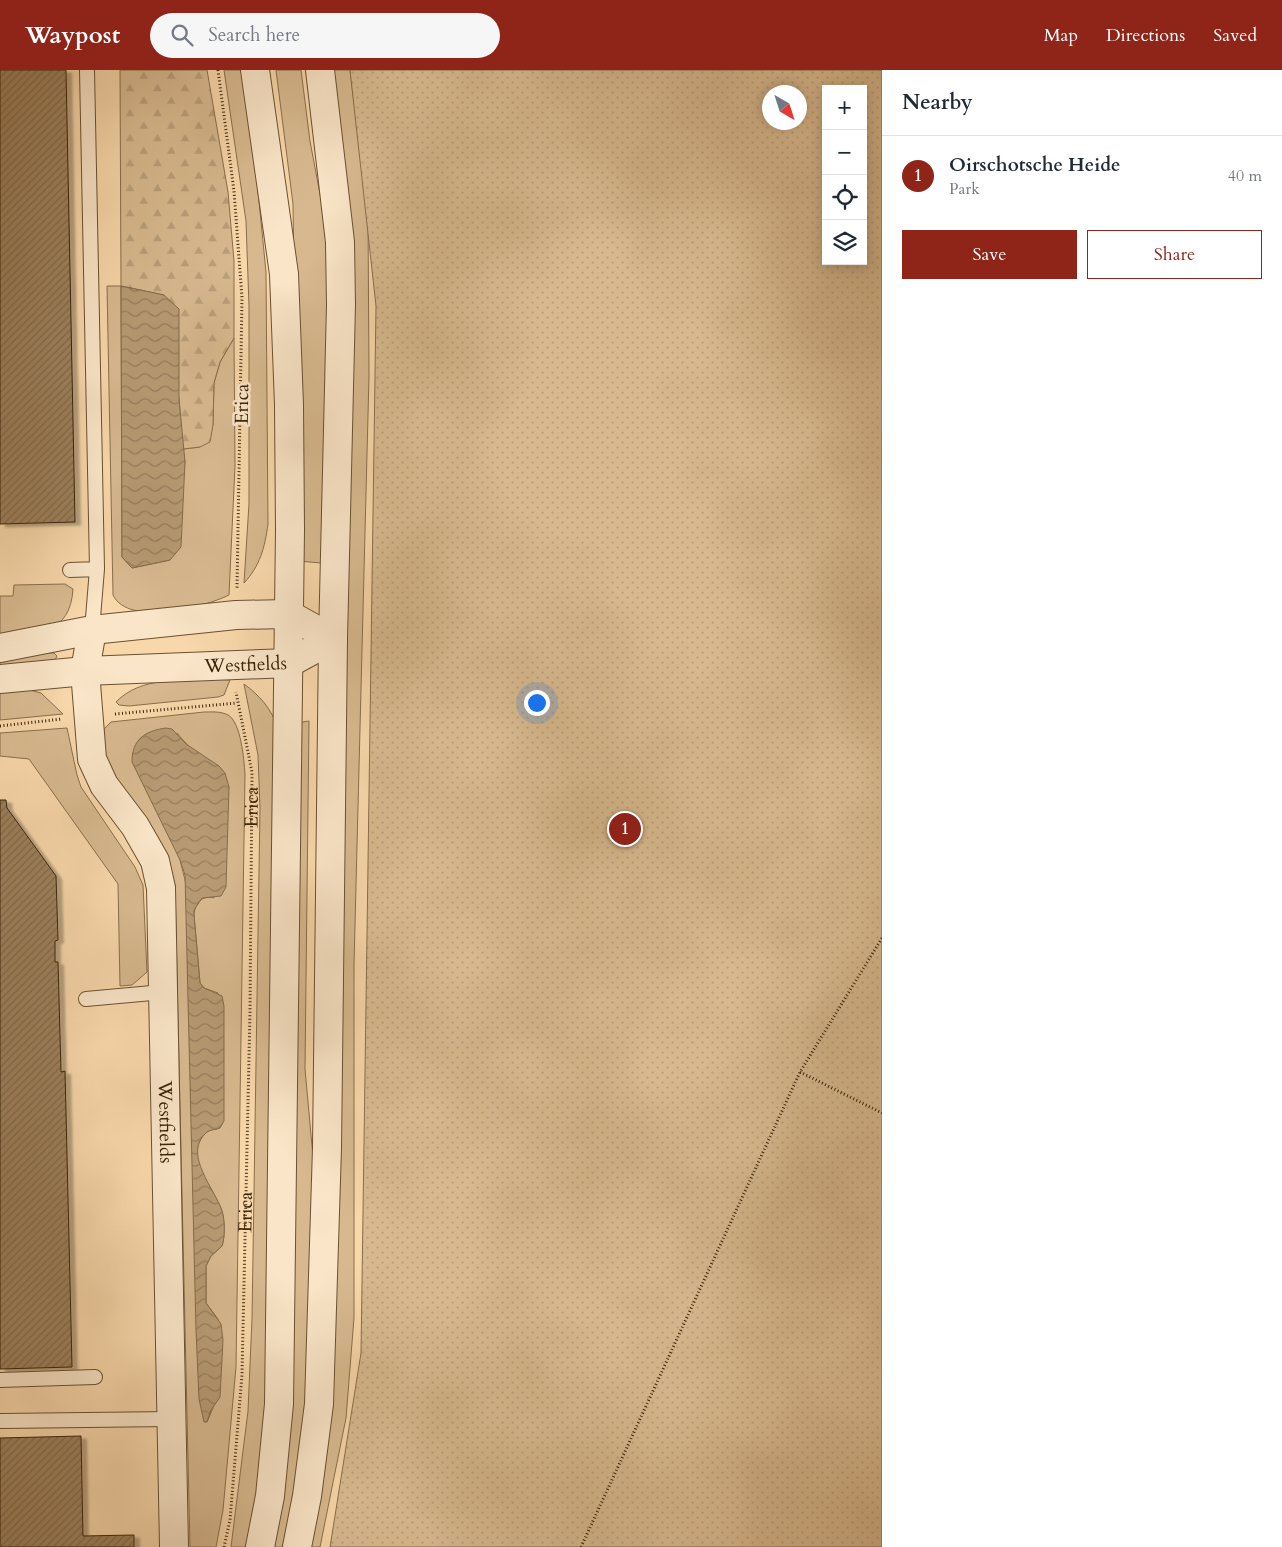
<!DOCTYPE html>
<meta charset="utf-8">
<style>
:root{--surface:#fff;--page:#f6f6f7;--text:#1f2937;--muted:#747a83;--line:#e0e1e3;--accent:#8f2418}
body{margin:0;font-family:Cardo,serif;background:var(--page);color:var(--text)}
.controls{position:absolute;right:15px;top:15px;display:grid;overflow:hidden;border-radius:0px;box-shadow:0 2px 12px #0003}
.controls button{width:45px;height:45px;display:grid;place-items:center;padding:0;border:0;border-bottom:1px solid var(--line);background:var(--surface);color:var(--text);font:25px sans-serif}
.compass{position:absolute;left:762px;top:15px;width:45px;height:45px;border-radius:50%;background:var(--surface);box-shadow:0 2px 12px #0003;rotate:141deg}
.you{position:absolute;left:536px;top:632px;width:18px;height:18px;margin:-12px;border:4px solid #fff;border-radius:50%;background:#1a73e8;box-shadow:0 0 0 8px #1a73e833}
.badge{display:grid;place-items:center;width:32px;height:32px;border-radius:50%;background:var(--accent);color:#fff;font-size:16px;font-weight:700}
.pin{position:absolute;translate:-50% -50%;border:2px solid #fff;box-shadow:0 1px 5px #0006}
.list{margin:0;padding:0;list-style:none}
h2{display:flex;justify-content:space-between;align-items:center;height:65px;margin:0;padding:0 20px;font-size:21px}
h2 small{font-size:16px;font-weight:400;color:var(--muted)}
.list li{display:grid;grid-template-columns:32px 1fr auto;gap:15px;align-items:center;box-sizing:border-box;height:80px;padding:0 20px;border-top:1px solid var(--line)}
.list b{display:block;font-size:19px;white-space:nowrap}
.list p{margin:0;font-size:16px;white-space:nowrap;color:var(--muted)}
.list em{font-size:16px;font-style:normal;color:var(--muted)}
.actions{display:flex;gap:10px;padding:15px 20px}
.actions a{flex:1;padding:11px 0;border:1px solid var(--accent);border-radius:0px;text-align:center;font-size:18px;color:var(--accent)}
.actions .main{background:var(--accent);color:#fff}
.icon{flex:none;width:28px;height:28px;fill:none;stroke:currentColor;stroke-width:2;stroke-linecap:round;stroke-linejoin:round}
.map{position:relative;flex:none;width:882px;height:1477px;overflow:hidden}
header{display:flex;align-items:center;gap:30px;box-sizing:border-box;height:70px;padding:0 25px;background:var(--accent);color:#fff}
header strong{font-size:24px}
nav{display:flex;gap:28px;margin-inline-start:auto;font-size:18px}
.search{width:350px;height:45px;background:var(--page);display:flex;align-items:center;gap:12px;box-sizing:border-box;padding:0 18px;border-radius:28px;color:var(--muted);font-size:19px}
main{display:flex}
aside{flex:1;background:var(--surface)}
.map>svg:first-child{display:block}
.grass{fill:#d8b98f;stroke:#896e4c;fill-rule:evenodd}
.forest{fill:url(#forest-firs);stroke:#896e4c}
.park{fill:url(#park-dots);stroke:#896e4c;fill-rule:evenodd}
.water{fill:url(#water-waves);stroke:#856b49}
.building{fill:url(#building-hatch);stroke:#3a2409;filter:url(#shadow)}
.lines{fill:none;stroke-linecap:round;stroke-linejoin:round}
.service-casing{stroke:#6a5131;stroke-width:16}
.minor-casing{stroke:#6a5131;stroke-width:30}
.tertiary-casing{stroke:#6a5131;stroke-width:30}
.path{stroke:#3a2409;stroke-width:3;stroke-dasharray:1 2.5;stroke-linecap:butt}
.service{stroke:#fae5c8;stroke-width:14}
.minor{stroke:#fae5c8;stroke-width:28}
.tertiary{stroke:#fae5c8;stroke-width:28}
.labels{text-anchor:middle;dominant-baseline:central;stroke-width:5;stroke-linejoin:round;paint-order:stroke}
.street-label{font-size:19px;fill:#3a2409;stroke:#fae5c8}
</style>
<header>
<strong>Waypost</strong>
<div class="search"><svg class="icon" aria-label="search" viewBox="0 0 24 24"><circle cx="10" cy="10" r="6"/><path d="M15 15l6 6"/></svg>Search here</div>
<nav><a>Map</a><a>Directions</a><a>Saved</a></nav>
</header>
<main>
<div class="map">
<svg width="882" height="1477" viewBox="0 0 882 1477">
<defs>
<pattern id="forest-firs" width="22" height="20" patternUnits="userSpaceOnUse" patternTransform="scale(1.25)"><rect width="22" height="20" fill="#d8b98f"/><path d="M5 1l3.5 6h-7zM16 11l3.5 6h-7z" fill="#ba9f7a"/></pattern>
<pattern id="park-dots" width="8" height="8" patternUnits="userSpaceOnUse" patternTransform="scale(1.25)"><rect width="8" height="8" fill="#d8b98f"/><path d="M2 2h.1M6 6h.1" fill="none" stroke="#ba9f7a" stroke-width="1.8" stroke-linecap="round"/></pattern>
<pattern id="water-waves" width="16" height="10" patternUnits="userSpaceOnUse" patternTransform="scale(1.25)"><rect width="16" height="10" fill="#b79a73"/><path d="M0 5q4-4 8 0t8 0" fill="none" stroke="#967d5d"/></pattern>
<pattern id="building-hatch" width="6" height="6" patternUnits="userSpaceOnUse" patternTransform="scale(1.25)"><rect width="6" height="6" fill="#9d815d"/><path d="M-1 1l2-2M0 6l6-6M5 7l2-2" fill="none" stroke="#81694b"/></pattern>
<filter id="shadow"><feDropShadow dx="5.5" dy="3" stdDeviation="1" flood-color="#0004"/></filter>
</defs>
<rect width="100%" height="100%" fill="#f8d7aa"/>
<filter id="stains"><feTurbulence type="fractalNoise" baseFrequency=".004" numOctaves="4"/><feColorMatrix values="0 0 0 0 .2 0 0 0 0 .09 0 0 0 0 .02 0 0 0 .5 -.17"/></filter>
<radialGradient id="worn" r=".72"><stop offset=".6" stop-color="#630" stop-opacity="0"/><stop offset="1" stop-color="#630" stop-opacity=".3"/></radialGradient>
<!-- grass -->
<path class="grass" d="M224,0H246L266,202L268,454C265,477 260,496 244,513L249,434V236L246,151Z
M276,0H301L310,71L332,188L321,493L298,491L293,134Z
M330,0H350L368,146L369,306L354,894V1248L346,1348L320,1477H305L321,1377Z
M107,216H121L122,487L132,498L170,490L185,392L183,379L200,377L213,355L214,313L220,292L234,268L235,396L229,525C205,537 128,557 113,525Z
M65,514L73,519C70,566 37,561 0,570V526H13L14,515Z
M25,582L54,583L57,586L55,590L0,601V586Z
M215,609L230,610L224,625L218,627L129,636L119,635L116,632C141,606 181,611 215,609Z
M244,614C259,625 272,639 277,657L271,1282L251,1477H231L248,1341L252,1249L260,738L258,685Z
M26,619L41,623L63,644L0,650V620Z
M204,642C212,642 220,641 228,645C241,652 244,690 245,704L236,1297L223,1440L216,1477H190L175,815L169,792L116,712L105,690L104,659L111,652ZM177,663L190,678L214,828C202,825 195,833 194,845L200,913L204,918L218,923L217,1059C209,1060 205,1062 201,1069C187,1093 215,1120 222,1141C225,1151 225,1167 222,1176L211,1186L206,1196V1233L218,1249L213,1338L207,1352L193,1093L186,814L180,790Z
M309,651L305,999L317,1131L313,1289L288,1477H268L296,653Z
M67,658L77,705L81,717L135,797L143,815L147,902L132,915L120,916L118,814L29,689L0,686V663Z"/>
<!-- forest -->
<path class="forest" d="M120,0H207L228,122L234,191V268L220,292L214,313L213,355L210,372L200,377L183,379L179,329L164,225L121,216Z"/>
<!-- park -->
<path class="park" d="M350,0H882V1477H330L361,1283L376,236ZM826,19H863V191H826ZM769,22H799V52H769Z"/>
<!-- water -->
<path class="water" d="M121,216L164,225L179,239V329L185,392L181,477L170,490L132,498L122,487Z
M166,658L172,659L186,674L219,696L225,703L229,717L226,817L221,826L202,828L194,840V845L200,913L204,918L222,926L224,936V1051L220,1058C215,1060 210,1059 206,1063C182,1083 216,1121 222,1141C225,1151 225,1167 222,1176L211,1186L206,1196V1233L221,1254L223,1270L220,1327L211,1340L207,1352H204L199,1329L196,1261L185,805L180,790L132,692C132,669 145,661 166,658Z"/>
<!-- building -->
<path class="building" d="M0,0H66L75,452L0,454Z
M0,730H6L7,738L56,806L58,870L55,871V892H58L61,1002L65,1001L72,1297L0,1299Z
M81,1366L83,1466L134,1465V1477H0V1368Z"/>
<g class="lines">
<defs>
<path id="service" d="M87,0L97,499L92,560
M70,500L97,499
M86,929L163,922
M0,1310L95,1307
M0,1351L172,1349"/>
<g id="minor">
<path id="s2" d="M92,560L85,601L92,689L104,715L135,756L155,791L161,818L174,1477"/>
<path d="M0,578L92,560L236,545L288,544L333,569"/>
<path id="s3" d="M0,609L85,601L289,593L333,569"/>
</g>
<path id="tertiary" d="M255,0L284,204L289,335L290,460L279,1334L270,1426L260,1477
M297,1477L307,1426L319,1334L327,1078L333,569L341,234L340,172L320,0"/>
</defs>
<!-- service casing -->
<use href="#service" class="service-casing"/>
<!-- minor casing -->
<use href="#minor" class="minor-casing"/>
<!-- tertiary casing -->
<use href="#tertiary" class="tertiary-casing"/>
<!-- path -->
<g class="path">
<path d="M218,0L234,121L242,228L237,518"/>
<path d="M115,644L237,633"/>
<path d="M0,656L62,649"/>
<path d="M800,1002L882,1043"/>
<path id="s1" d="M224,1477L230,1450L242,1305L250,942L252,702L236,622"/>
<path d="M581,1477L800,1002L882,868"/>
</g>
<!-- service -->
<use href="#service" class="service"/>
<!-- minor -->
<use href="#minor" class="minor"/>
<!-- tertiary -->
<use href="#tertiary" class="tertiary"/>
</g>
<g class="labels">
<!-- street labels -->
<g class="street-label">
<text transform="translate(242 334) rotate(-89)">Erica</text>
<text stroke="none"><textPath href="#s3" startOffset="246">Westfields</textPath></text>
<text stroke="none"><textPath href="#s1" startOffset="741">Erica</textPath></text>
<text stroke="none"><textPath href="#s2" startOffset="512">Westfields</textPath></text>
<text stroke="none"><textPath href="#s1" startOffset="336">Erica</textPath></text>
</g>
</g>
<rect width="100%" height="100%" filter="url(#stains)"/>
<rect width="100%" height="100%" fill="url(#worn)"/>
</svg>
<div class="controls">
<button>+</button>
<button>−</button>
<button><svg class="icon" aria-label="locate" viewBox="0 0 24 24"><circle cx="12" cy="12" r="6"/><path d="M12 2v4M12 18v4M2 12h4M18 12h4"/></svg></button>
<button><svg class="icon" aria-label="layers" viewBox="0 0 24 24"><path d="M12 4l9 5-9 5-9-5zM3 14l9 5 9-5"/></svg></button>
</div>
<svg class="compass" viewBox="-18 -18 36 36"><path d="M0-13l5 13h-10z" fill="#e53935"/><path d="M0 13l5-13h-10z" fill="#747a83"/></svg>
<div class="you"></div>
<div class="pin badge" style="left:625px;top:759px">1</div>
</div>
<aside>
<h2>Nearby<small></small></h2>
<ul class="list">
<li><span class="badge">1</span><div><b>Oirschotsche Heide</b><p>Park</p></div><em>40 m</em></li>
</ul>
<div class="actions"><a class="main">Save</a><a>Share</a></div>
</aside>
</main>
